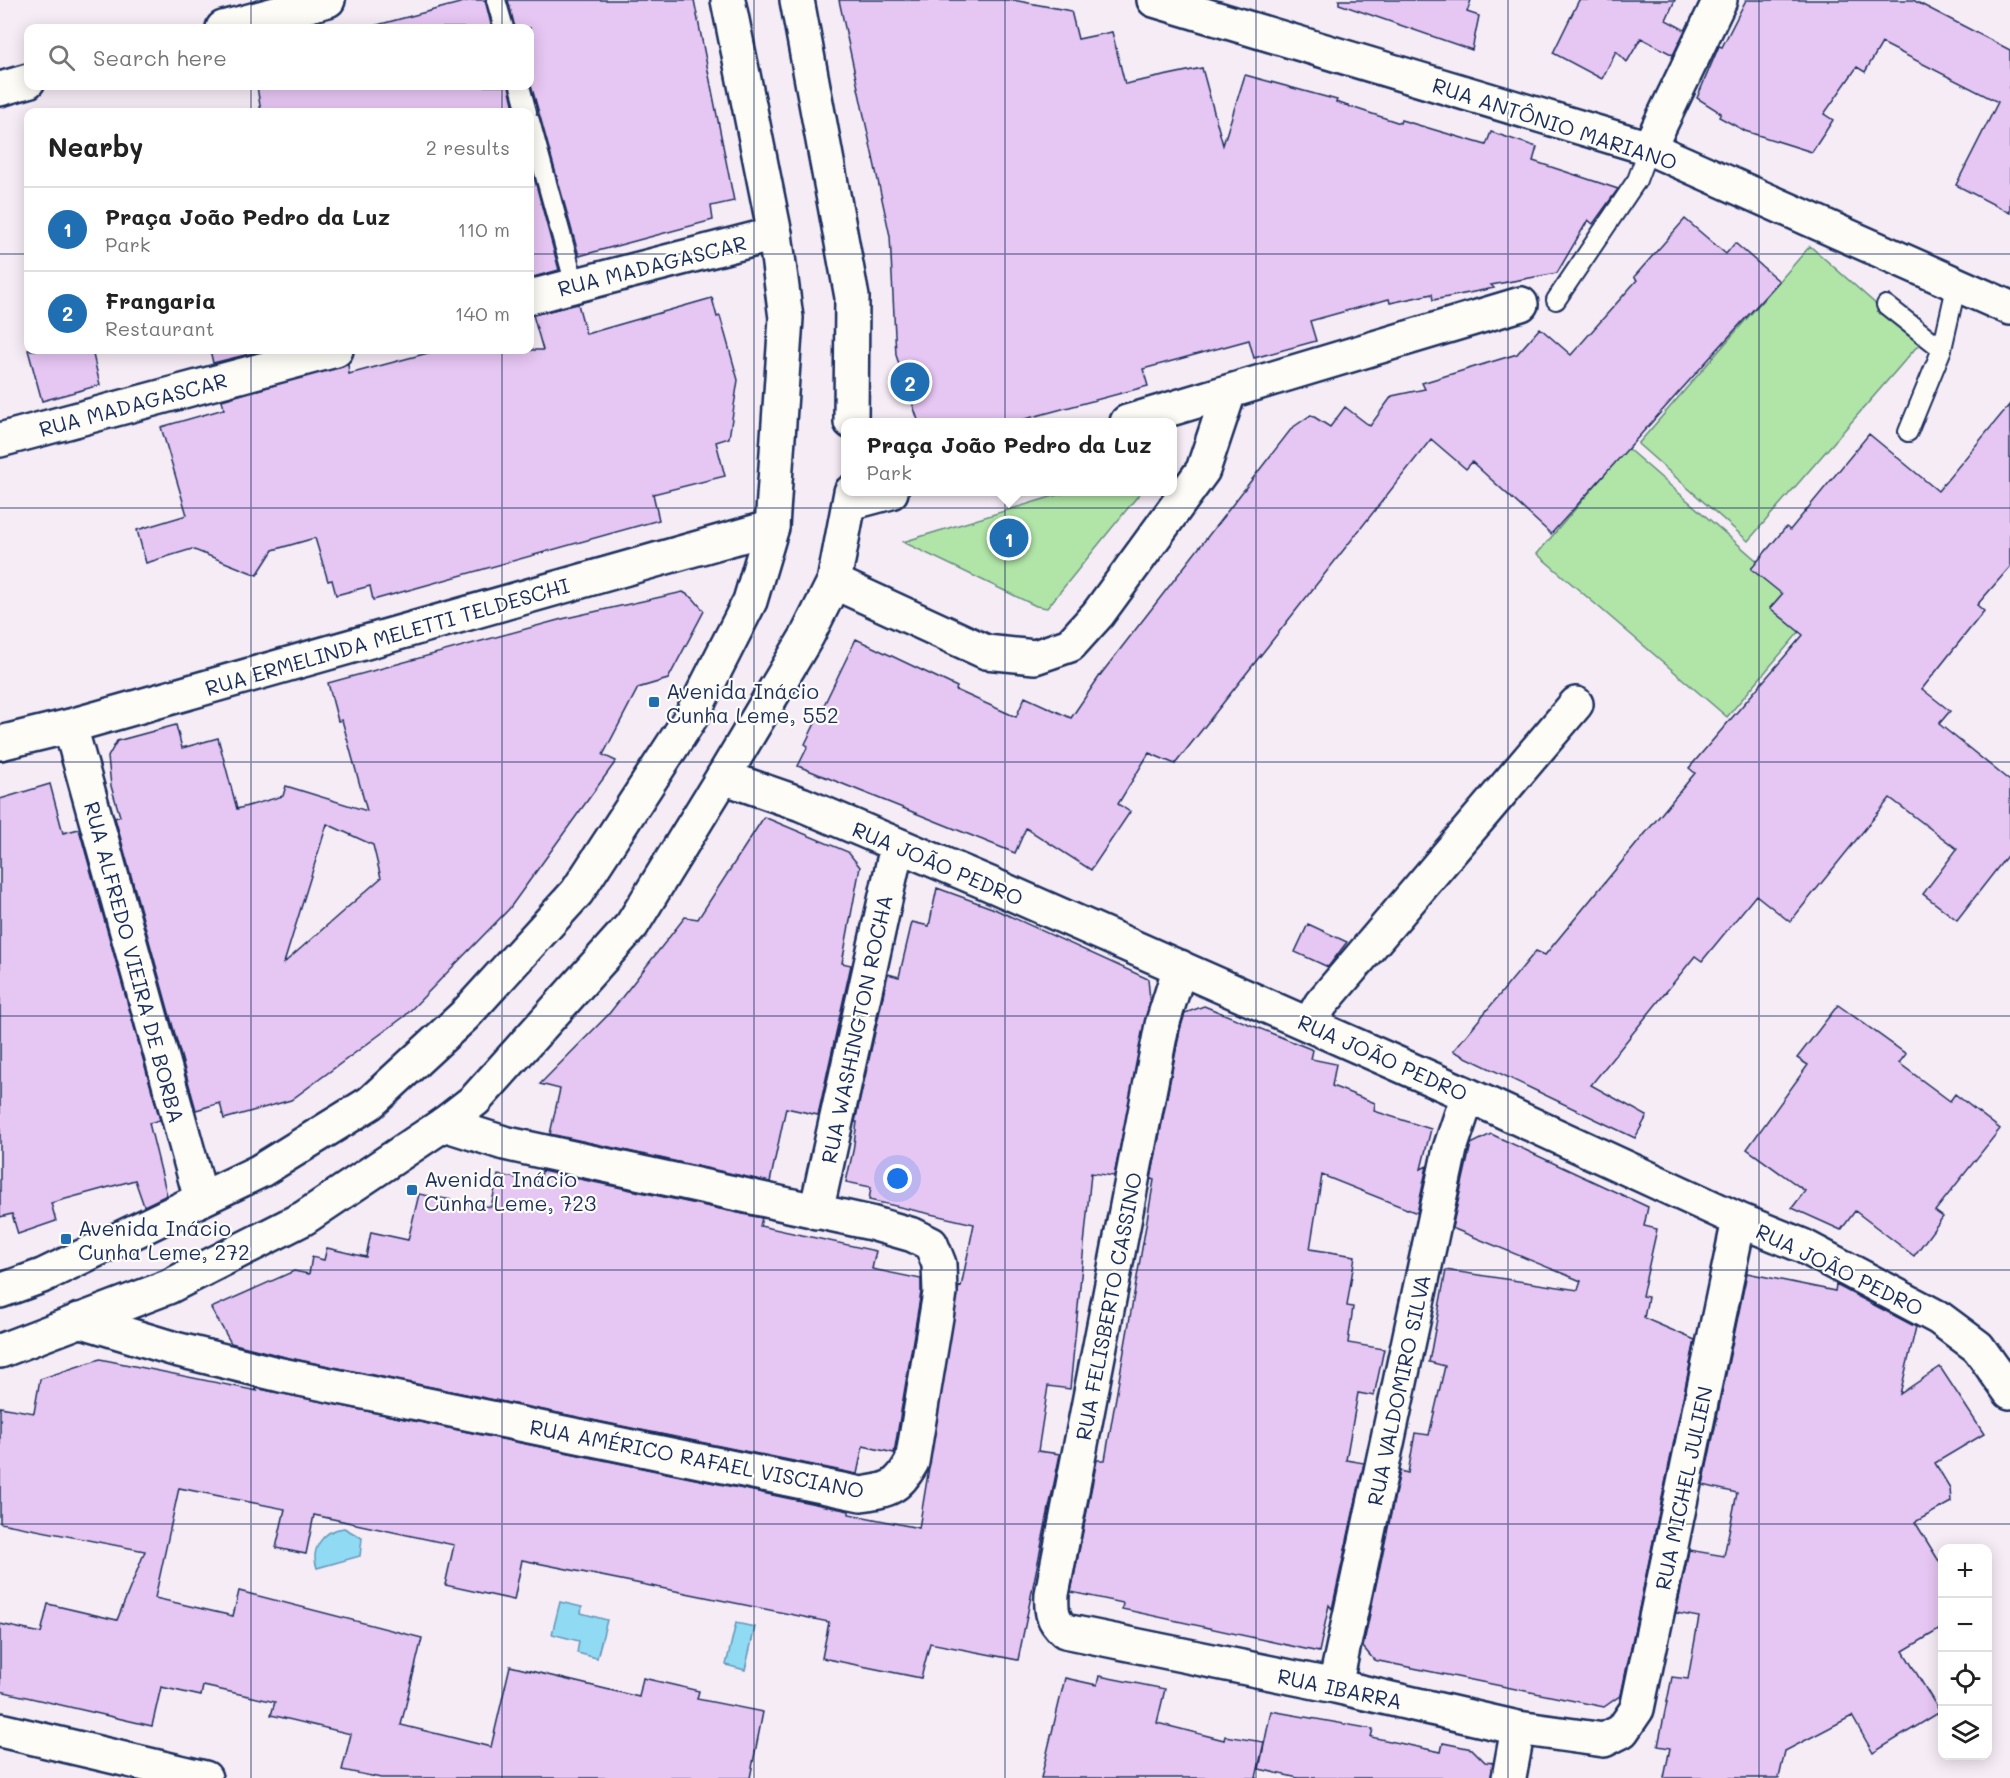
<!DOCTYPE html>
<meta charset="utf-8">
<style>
:root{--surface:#fff;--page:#f2f2f2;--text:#222;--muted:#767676;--line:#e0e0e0;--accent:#1f6fb2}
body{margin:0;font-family:Mali,sans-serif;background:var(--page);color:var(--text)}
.controls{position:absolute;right:18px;bottom:18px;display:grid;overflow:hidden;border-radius:12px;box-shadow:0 3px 15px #0003}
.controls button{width:54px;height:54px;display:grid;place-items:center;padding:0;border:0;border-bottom:2px solid var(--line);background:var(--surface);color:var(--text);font:30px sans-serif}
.you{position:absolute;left:898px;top:1179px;width:21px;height:21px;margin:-15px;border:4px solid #fff;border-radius:50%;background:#1a73e8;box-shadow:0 0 0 9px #1a73e833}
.badge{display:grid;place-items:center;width:39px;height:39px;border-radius:50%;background:var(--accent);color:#fff;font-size:20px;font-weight:700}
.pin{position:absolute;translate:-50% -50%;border:3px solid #fff;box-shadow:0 2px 6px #0006}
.popup{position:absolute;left:841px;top:418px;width:336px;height:78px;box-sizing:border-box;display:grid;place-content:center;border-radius:12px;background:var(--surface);filter:drop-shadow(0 2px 4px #0005);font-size:20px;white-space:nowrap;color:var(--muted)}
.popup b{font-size:22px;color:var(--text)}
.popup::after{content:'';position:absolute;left:50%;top:100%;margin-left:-12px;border:12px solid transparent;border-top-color:var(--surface)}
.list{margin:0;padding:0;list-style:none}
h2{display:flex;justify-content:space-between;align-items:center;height:78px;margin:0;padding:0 24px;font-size:26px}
h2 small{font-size:20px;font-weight:400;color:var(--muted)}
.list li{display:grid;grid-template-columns:39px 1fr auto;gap:18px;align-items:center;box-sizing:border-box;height:84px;padding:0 24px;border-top:2px solid var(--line)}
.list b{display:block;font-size:22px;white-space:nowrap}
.list p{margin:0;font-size:20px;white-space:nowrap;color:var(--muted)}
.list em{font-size:20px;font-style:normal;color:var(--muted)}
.icon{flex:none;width:33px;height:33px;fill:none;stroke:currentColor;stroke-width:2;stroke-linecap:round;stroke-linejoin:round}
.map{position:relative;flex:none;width:2010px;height:1778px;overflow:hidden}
.search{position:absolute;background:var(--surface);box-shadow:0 3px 15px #0003;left:24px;top:24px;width:510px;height:66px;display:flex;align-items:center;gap:15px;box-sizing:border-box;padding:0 21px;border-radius:12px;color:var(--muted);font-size:22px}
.panel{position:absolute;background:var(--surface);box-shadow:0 3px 15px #0003;left:24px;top:108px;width:510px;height:246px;border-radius:12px}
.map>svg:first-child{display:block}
.green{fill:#b0e5a7;stroke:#668a82;stroke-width:1.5}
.water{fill:#91daf3;stroke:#6296b7;stroke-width:1.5}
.building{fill:#e6c6f3;stroke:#1b2f5e;stroke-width:1.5;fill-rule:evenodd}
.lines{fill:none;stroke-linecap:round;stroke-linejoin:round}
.lane-casing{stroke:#1b2f5e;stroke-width:22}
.street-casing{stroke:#1b2f5e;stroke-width:38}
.secondary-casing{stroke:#1b2f5e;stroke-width:38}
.lane{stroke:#fdfcf7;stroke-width:18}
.street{stroke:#fdfcf7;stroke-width:33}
.secondary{stroke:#fdfcf7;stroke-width:33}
.grid{fill:none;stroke:#1b2f5e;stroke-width:1.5;stroke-opacity:0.55}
.poi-dot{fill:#1f6fb2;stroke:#fdfcf7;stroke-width:2}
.labels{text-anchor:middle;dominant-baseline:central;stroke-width:4.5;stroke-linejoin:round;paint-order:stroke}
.street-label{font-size:21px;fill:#1b2f5e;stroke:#fdfcf7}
.poi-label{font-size:21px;fill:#1b2f5e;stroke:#fdfcf7;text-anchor:start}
</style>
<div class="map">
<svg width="2010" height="1778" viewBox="0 0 2010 1778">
<rect width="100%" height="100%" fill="#f6ecf6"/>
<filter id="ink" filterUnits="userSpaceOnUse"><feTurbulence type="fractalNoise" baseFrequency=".0167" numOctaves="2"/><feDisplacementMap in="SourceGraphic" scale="12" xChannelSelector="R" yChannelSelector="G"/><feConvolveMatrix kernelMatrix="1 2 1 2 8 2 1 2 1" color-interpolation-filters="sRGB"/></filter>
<g filter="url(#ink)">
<!-- green -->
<path class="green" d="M1810,246L1920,343L1748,541L1638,444Z
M1627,448L1816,612L1727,717L1537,554Z
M1067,492H1141L1047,608L1036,606L903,542Z"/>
<!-- water -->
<path class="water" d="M344,1528L362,1538L360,1556L317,1568C310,1549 323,1530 344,1528Z
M560,1602L582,1607L581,1613L607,1620L597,1658L577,1653L579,1641L552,1634Z
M736,1623L755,1627L745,1670L726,1665Z"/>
<!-- building -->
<path class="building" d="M471,0H485L492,28H366Z
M508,0H694L734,201L711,206L713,220L579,256L530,81V28H515Z
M839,0H1013L1071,11L1078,39L1112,32L1125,84L1202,68L1223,145L1245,75L1337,100L1336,102L1400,123L1401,120L1486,145L1491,132L1537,147L1533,161L1618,189L1593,224L1588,220L1557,273L1491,285L1494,288L1433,300L1432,294L1390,303L1389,299L1310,321L1316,341L1254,358L1249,340L1143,369L1148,386L1010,423H919L896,355L890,236Z
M1339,0H1471L1467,12L1479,16L1472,50L1339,4Z
M1579,0H1675L1666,20L1685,30L1673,55L1641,38L1627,62L1616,51L1602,79L1553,53Z
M1746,0H1913L2010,50V213L1956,185L1998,102L1882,43L1865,72L1857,67L1824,114L1833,120L1812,152L1745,131L1719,117L1721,113L1697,98L1719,46L1722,47Z
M257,86H509L515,112H261Z
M530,162L559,270L530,278Z
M1685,219L1726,254L1735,243L1779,281L1551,534L1472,462L1466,469L1431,439L1175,764L1149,753L1118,804L1130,812L1091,870L1026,828L1015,853L798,766L808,746L805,744L856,639L957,687L956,690L1016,717L1025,697L1071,718L1101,674L1292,428L1311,415L1330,427L1345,407L1370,426L1392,396L1425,389L1422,383L1517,354L1540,328L1571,355L1637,280L1634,277Z
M712,298L717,317L720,316L738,380L729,438L716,442L725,476L653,494L659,520L373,600L370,586L336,595L332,580L328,581L315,538L273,550L257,575L192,549L146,563L137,530L187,515L161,427L224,409L222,400L348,364L349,374L439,350H543L533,315L578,304L586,334Z
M28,350H92L100,385L42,401Z
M210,350H265L213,363Z
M2010,404V567L1977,605L1984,611L1922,689L1950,711L1939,724L2010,781V852L1957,920L1923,894L1957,849L1890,798L1790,922L1756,895L1702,961L1695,956L1591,1085L1647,1116L1635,1138L1453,1051L1536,951L1545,955L1695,773L1689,768L1803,635L1770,608L1782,594L1751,569L1786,527L1790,530L1869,434L1938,491Z
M683,592L693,598L704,611L668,679L638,688L603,755L616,761L509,909L405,1016L291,1100L224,1119L220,1103L196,1110L115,818L120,816L111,786L108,757L117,741L176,725L182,748L218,738L237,809L283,796L286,786L367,811L342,720L338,721L328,683L562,619ZM327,824L373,845L381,878L284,963Z
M50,784L63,833L79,829L160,1120L149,1123L167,1195L144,1206L135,1180L51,1203L56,1221L18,1234L12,1214L0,1217V799Z
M764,817L848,852L860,867L842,963L851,965L818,1115L786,1108L770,1182L550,1134L560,1089L540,1084L608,1015L685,917L698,919Z
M937,888L992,908L1148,979L1150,1000L1114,1176L1091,1173L1070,1389L1048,1386L1038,1451L1060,1454L1018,1660L930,1643L921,1678L822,1658L829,1622L522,1560L514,1600L445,1585L454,1545L314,1515L306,1554L276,1548L285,1509L179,1488L155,1598L233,1616L239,1591L422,1638L401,1725L491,1747L510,1666L639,1697L643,1678L699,1691L697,1699L763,1712L750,1778H381L342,1770L351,1734L271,1715L275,1702L203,1686L201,1696L161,1687L152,1726L0,1691V1624L41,1633L48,1604L117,1620L145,1551L0,1523V1407L34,1413L40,1379L100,1359L257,1391L255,1388L849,1511V1514L919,1528L959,1286L961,1287L974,1224L869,1200L871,1187L846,1182L853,1151L857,1122H855L888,974L899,977L912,922L929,926Z
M1308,924L1347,942L1328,967L1295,952Z
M1838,1005L1906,1054L1899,1063L1950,1101L1955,1094L2000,1129L1935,1211L1943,1217L1914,1256L1855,1211L1841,1230L1792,1208L1805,1191L1747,1149L1808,1065L1797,1058Z
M1204,1006L1313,1050L1311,1059L1336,1064L1332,1086L1375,1103L1374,1111L1431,1129L1421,1169L1427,1166L1417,1213L1322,1175L1310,1249L1355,1256L1347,1306L1353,1307L1348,1343L1384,1349L1374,1396L1358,1393L1346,1460L1364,1463L1332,1609L1329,1605L1319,1652L1122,1609L1123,1603L1071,1592L1097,1460H1105L1154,1180L1151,1179L1180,1030L1185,1013Z
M1491,1134L1648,1207L1644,1226L1657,1229L1642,1296L1648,1297L1644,1318L1695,1340L1621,1695L1604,1707L1374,1660L1363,1647L1400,1471L1408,1473L1415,1433L1429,1435L1445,1366L1429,1362L1446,1270L1578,1290L1581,1281L1452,1228L1471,1144Z
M542,1171L762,1218L760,1226L876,1251L872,1269L921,1279V1292L894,1453L863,1446L857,1474L285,1357L231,1343L211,1308L294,1271L309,1274L312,1257L324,1260L327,1248L366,1257L371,1232L408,1240L419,1194L491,1207L498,1175L540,1182Z
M1747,1273L1835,1291L1836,1285L1916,1327L1900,1394L1940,1367L1984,1434L1935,1463L1950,1488L1951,1502L1915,1522L1942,1566V1628L1903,1651L1940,1712L1873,1753L1852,1716L1785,1751L1779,1778H1664L1670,1748L1658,1746L1672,1677L1688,1679L1699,1617L1676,1613L1689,1550L1724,1556L1737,1493L1703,1485Z
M1099,1676L1165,1689L1157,1723L1224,1740L1225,1736L1264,1742L1256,1778H1041L1065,1678L1097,1685Z
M1271,1711L1373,1729L1371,1737L1441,1752L1443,1743L1472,1749L1485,1762L1493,1763L1491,1778H1298L1259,1769Z"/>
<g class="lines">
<defs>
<path id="lane" d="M496,0L504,28
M520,86L527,112
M530,121L575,285
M1556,300L1637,180L1649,148
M1886,305L1942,349
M1908,432L1942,349L1957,283"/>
<path id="street" d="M1154,0L1649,148L2010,308
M223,28L328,0
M0,89L28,81
M1649,148L1720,0
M530,297L775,234
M1127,422L1521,304
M0,440L336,350
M850,503L891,492
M834,582L986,652L1035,657L1070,645L1098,614L1203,470L1229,392
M70,726L201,1199
M0,743L70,726L772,527
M723,777L801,804L990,884L1468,1095L1739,1220L1803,1246L1939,1318L1978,1347L2010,1392
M1180,967L1162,1025L1052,1594C1051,1611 1052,1620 1065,1631L1335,1686L1518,1728L1604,1740L1622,1731L1637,1709L1739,1220
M1309,1025L1321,1004L1576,704
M816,1212L897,846
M79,1320L175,1349L281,1375L861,1494C889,1490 898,1488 912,1462L940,1293L939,1264L931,1244L913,1235L871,1223L504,1143L444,1124
M1335,1686L1450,1149L1468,1095
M0,1730L205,1778
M1509,1778L1518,1728"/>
<path id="secondary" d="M797,0L852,297L851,422
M0,1291L42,1276L260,1171L370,1103L464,1016L577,892L691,717L750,601L772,527L786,318L775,234L728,0
M0,1351L168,1287L304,1218L444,1124L475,1100L632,925L723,777L807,636L834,582L851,492"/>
</defs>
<!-- lane casing -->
<use href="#lane" class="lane-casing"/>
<!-- street casing -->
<use href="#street" class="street-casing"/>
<!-- secondary casing -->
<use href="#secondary" class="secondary-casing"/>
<!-- lane -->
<use href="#lane" class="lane"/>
<!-- street -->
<use href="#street" class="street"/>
<!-- secondary -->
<use href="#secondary" class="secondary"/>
</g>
</g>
<!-- grid -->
<path class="grid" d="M251,0V28M502,0V28M754,0V1778M1005,0V1778M1256,0V1778M1508,0V1778M1759,0V1778M251,86V112M502,86V112M0,254H28M530,254H2010M251,350V1778M502,350V1778M0,508H2010M0,762H2010M0,1016H2010M0,1270H2010M0,1524H2010"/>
<!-- markers -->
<g class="poi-dot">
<rect x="648" y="696" width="12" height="12" rx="3"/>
<rect x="406" y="1184" width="12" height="12" rx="3"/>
<rect x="60" y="1233" width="12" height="12" rx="3"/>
</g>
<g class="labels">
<!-- street labels -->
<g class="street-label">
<text transform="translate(1555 123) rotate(18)">RUA ANTÔNIO MARIANO</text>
<text transform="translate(652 265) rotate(-14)">RUA MADAGASCAR</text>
<text transform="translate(133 404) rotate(-15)">RUA MADAGASCAR</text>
<text transform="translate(387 636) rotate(-16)">RUA ERMELINDA MELETTI TELDESCHI</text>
<text transform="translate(938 863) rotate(23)">RUA JOÃO PEDRO</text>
<text transform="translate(135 962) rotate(75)">RUA ALFREDO VIEIRA DE BORBA</text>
<text transform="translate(856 1029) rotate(-78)">RUA WASHINGTON ROCHA</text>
<text transform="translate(1383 1057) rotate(24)">RUA JOÃO PEDRO</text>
<text transform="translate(1840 1269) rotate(26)">RUA JOÃO PEDRO</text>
<text transform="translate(1108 1306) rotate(-79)">RUA FELISBERTO CASSINO</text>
<text transform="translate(1398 1390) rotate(-78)">RUA VALDOMIRO SILVA</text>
<text transform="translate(697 1458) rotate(11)">RUA AMÉRICO RAFAEL VISCIANO</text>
<text transform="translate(1683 1488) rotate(-78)">RUA MICHEL JULIEN</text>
<text transform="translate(1340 1688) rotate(12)">RUA IBARRA</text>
</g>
<!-- poi labels -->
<g class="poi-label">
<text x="666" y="690">Avenida Inácio<tspan x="666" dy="24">Cunha Leme, 552</tspan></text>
<text x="424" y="1178">Avenida Inácio<tspan x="424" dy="24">Cunha Leme, 723</tspan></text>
<text x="78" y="1227">Avenida Inácio<tspan x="78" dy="24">Cunha Leme, 272</tspan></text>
</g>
</g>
</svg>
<div class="controls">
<button>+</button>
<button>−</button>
<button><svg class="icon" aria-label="locate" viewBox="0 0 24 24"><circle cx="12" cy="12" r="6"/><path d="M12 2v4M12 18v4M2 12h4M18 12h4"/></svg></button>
<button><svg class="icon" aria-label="layers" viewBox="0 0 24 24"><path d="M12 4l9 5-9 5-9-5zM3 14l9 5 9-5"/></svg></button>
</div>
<div class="you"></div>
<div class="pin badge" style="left:1009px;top:538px">1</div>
<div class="popup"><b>Praça João Pedro da Luz</b>Park</div>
<div class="pin badge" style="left:910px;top:382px">2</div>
<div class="search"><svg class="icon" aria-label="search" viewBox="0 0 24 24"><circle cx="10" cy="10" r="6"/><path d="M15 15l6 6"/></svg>Search here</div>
<section class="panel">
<h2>Nearby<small>2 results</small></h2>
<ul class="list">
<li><span class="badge">1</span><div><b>Praça João Pedro da Luz</b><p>Park</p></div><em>110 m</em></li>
<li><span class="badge">2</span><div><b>Frangaria</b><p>Restaurant</p></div><em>140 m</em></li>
</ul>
</section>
</div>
